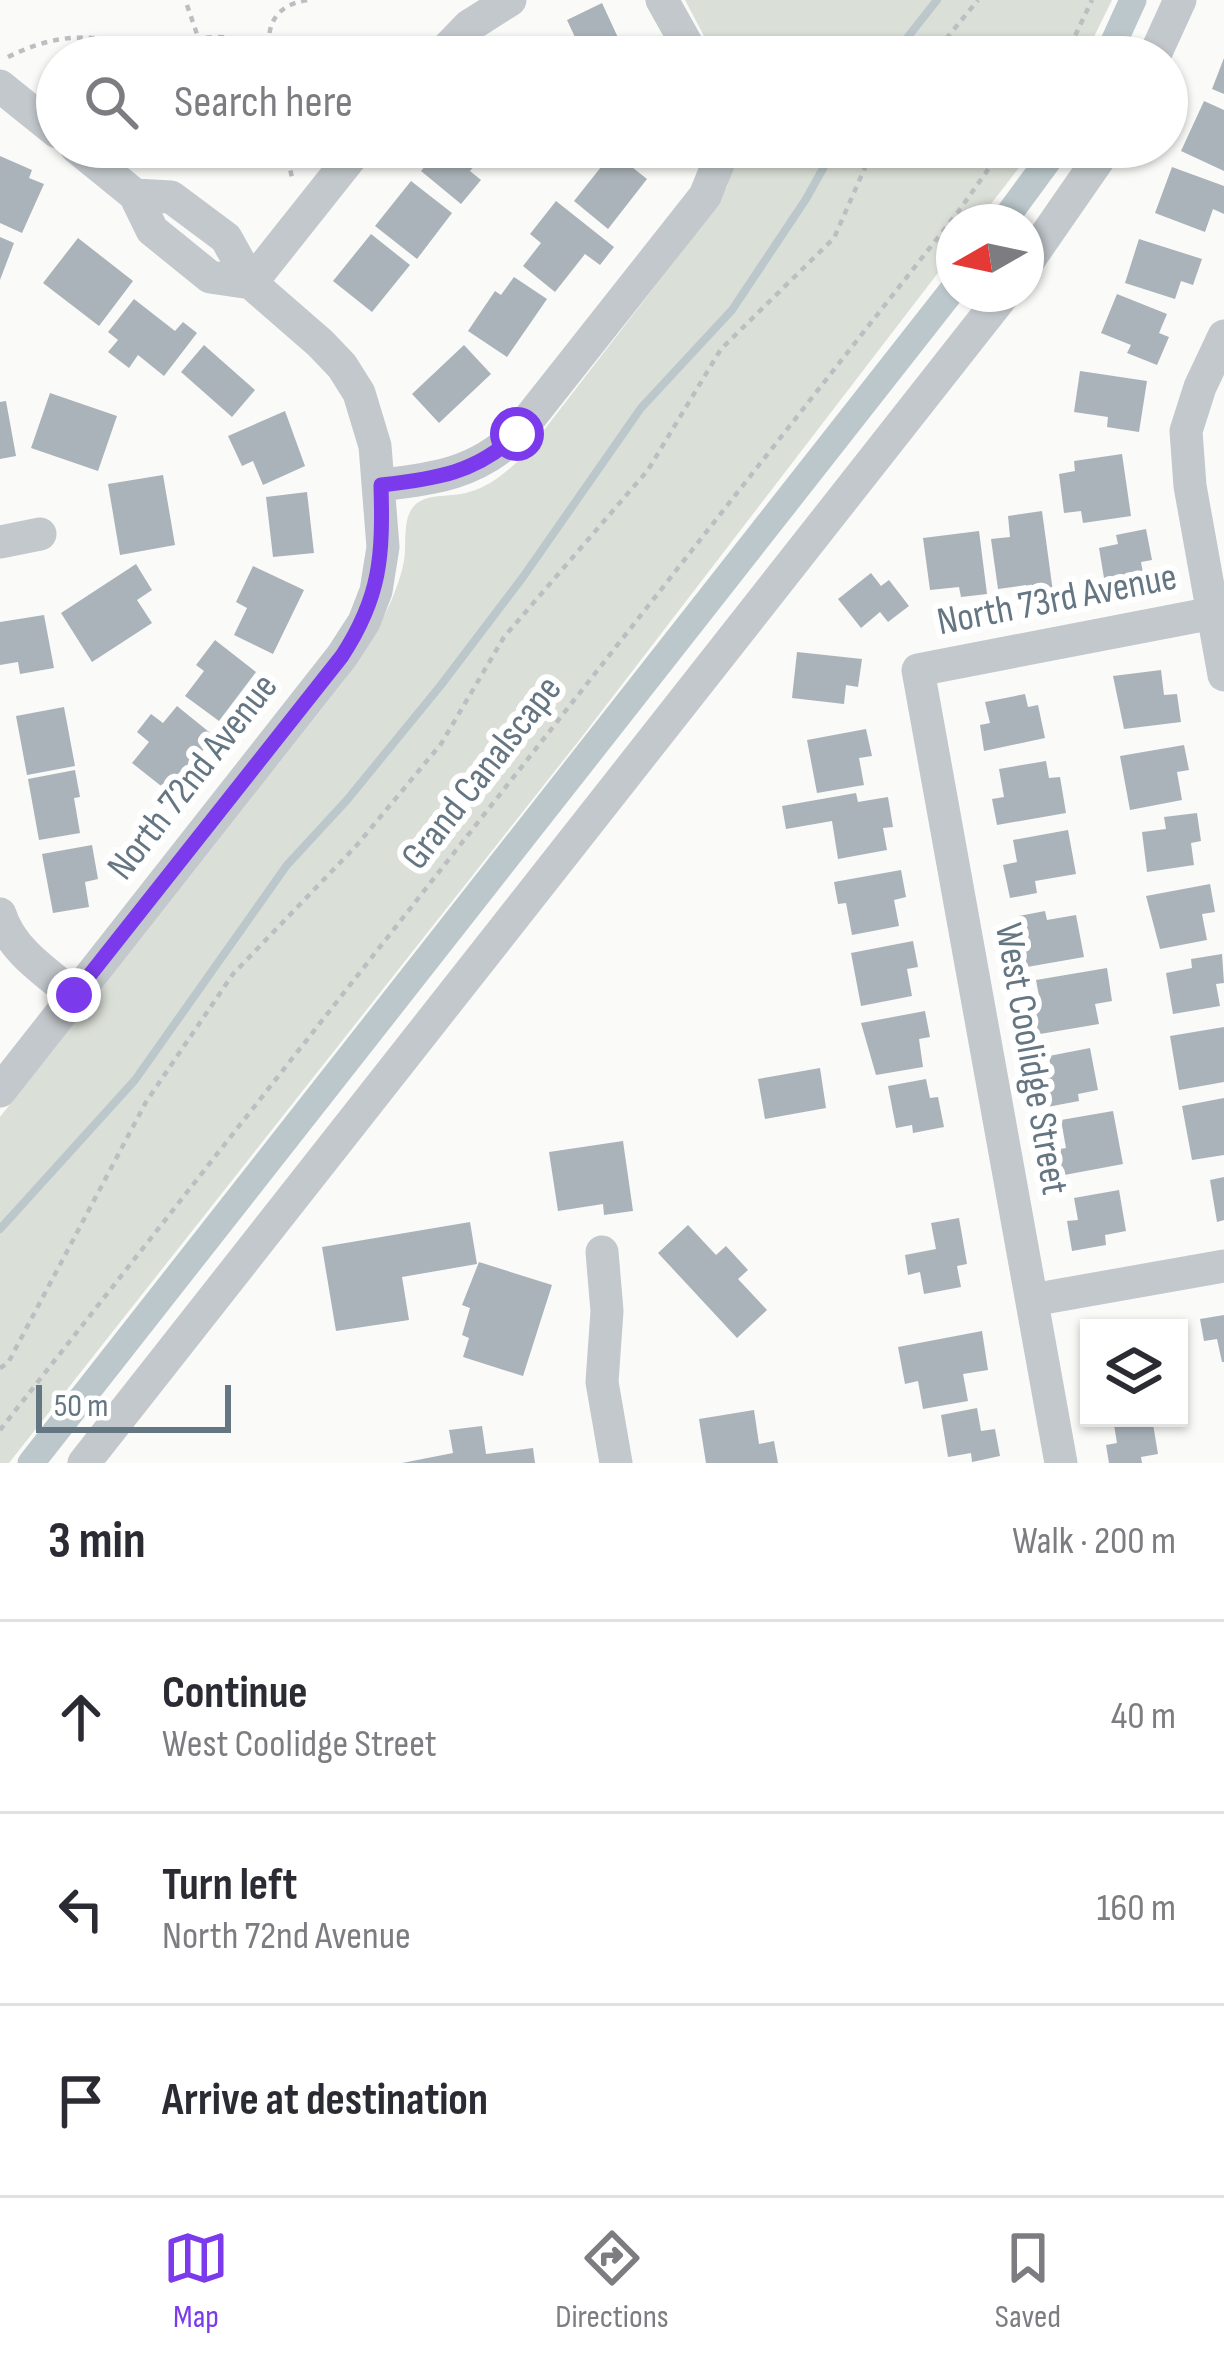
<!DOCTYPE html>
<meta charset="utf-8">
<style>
:root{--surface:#fff;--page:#f2f2f3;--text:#2b2b33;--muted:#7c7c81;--line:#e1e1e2;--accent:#7c3aed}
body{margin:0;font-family:"Sofia Sans Condensed",sans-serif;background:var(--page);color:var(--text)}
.controls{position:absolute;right:36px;bottom:36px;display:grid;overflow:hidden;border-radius:0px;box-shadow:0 3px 9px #0004}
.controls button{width:108px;height:108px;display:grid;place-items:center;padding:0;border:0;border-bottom:3px solid var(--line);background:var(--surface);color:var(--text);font:60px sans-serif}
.compass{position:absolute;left:936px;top:204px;width:108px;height:108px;border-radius:50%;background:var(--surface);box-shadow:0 3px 9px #0004;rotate:261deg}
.scale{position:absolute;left:36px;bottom:30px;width:195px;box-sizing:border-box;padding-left:12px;border:6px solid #657683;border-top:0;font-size:33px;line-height:42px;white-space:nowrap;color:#657683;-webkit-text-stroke:9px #fff;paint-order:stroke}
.stop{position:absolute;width:36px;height:36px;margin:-27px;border:9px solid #7c3aed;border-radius:50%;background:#fff}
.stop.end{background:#7c3aed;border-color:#fff;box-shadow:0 3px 12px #0008}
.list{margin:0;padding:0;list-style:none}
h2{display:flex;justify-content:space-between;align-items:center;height:156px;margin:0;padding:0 48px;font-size:51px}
h2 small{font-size:39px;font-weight:400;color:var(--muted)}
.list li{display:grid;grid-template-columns:78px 1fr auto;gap:36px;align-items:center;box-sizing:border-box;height:192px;padding:0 48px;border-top:3px solid var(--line)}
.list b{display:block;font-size:45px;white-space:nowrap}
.list p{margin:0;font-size:39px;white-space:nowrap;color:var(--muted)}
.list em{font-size:39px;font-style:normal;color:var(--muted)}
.icon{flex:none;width:66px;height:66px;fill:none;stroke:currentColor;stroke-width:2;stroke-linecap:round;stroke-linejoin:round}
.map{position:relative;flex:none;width:1224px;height:1463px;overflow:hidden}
.search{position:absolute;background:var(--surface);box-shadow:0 3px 9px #0004;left:36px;right:36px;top:36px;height:132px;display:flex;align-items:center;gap:30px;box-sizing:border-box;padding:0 42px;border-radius:66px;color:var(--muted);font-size:45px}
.sheet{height:732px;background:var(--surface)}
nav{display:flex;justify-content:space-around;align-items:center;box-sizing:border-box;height:168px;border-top:3px solid var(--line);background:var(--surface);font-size:33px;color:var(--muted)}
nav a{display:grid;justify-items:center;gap:6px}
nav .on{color:var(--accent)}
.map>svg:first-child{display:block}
.green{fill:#dadfd7}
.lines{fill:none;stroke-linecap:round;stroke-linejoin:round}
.stream{stroke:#bbc7cb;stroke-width:8}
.canal{stroke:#bbc7cb;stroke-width:27}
.building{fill:#aab3b9}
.path{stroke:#bbbfc2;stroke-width:4.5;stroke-dasharray:6 6;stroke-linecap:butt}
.minor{stroke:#c3c8cc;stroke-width:33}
.route{stroke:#7c3aed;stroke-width:15}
.labels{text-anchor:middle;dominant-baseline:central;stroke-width:12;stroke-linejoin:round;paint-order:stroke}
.street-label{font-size:39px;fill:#657683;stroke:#fff}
</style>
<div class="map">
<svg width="1224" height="1463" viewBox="0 0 1224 1463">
<rect width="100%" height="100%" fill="#fafaf8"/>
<!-- green -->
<path class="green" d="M685,0H1112L1084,57H715Z
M736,147H1035L977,222H954V252L581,738L9,1463H0V1117L345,679C370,642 395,605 404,561C407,544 402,519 414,506C427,492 452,498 469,492C491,486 507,471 524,456L713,211L727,187Z"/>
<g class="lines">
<!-- stream -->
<path class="stream" d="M892,57L937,0
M0,1229L135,1080L287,865L347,800L441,685L523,577L641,408L732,310L806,199L835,147"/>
<!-- canal -->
<path class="canal" d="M1107,57L1133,0
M1003,222L1058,147
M31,1463L954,288"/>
</g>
<!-- building -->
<path class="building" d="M602,3L627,57H563L580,48L567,20Z
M1224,58V94L1212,89Z
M1204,101L1224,110V171L1181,151Z
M441,147H483L487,150L470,171L481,180L461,204L421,171Z
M613,152L647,179L608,229L574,201Z
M0,156L32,170L29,178L44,184L22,233L0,223Z
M1172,167L1224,186V214L1213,209L1205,232L1155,213Z
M411,181L452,213L417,259L375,226Z
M556,201L614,247L600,265L585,254L555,292L523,266L541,243L530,234Z
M371,234L410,265L372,312L333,281Z
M0,237L14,243L0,280Z
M78,238L133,281L99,326L43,283Z
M1139,239L1202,259L1193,285L1181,281L1175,299L1125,283Z
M514,277L547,299L507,357L468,331L495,291L501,295Z
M1117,294L1167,314L1159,333L1169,337L1157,365L1127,353L1131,345L1101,333Z
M134,299L175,331L183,322L197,333L164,376L138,355L129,368L108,352L118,340L108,332Z
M204,345L255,390L232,417L181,372Z
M464,345L491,374L439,423L412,394Z
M1080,371L1147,381L1139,432L1107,427L1108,417L1074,412Z
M50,393L117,416L98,471L31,448Z
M6,401L16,456L0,459V402Z
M285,411L305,466L263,485L253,461L242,466L228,436Z
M1122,454L1131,516L1083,523L1081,511L1064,513L1059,474L1075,471L1074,461Z
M163,475L175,545L120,555L108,484Z
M307,492L314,553L273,557L266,497Z
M1042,511L1053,592L1028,595L1026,585L998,589L991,539L1010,537L1008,516Z
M1146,529L1152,560L1141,562L1145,583L1106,590L1099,548L1118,544L1116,535Z
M979,531L987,594L961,597L959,587L930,590L923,538Z
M136,564L152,590L137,600L152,623L92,662L61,613Z
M253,566L304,590L273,654L234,635L247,608L236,602Z
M871,573L881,586L889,580L909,606L888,622L880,612L861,628L838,599Z
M44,615L54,668L20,674L18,662L0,665V622Z
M215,640L256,672L219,721L185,696L204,671L196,665Z
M797,652L862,659L858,687L846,685L844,704L792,698Z
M1161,670L1164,695L1177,694L1181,722L1124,729L1113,676Z
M1025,694L1028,707L1038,705L1045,738L984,751L980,725L990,723L985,702Z
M177,706L214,736L170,793L132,763L149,742L137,732L151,714L163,723Z
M64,707L75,766L27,775L16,716Z
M866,729L872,756L859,758L864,785L817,793L807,740Z
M1184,745L1189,770L1177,772L1182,800L1130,810L1120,756Z
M1046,761L1049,778L1060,777L1066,813L997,825L992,799L1004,797L999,769Z
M75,770L80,797L74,798L80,833L39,840L28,779Z
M856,793L858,802L888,797L893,827L883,828L887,850L838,859L832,821L786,829L782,806Z
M1197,813L1201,841L1191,843L1194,865L1147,872L1142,832L1166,829L1164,817Z
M1068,830L1076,874L1035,881L1037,893L1010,898L1003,865L1017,862L1013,840Z
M92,845L98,879L85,882L89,907L53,913L42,854Z
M901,870L906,897L894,900L899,926L852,935L846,903L838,904L834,882Z
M1210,884L1215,912L1202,914L1207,940L1160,949L1146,896Z
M1045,911L1047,920L1076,915L1084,957L1027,967L1019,916Z
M913,941L918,967L907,969L912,996L861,1006L851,953Z
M1222,954L1224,983L1216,984L1220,1006L1173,1014L1166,973L1192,968L1191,959Z
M1107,968L1112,1001L1095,1004L1099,1024L1034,1035L1030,1009L1041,1007L1036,980Z
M925,1011L930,1037L919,1039L923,1067L876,1075L861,1023Z
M1224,1027V1082L1179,1090L1170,1036Z
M1090,1048L1098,1090L1078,1094L1079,1101L1047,1107L1042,1079L1052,1077L1049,1056Z
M820,1068L826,1108L765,1119L758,1079Z
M926,1079L930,1098L938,1097L944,1127L913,1133L912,1125L896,1128L888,1086Z
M1224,1098V1155L1192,1160L1182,1106Z
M1113,1111L1123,1164L1059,1176L1054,1150L1066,1148L1061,1120Z
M623,1141L633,1211L604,1215L603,1204L558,1211L549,1152Z
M1224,1177V1220L1217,1222L1210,1180Z
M1119,1190L1126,1231L1105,1235L1106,1245L1072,1251L1067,1221L1078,1220L1074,1198Z
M959,1218L967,1264L957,1266L961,1287L924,1294L920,1272L908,1275L905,1255L936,1249L931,1223Z
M470,1222L477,1264L402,1277L409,1320L336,1331L322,1247Z
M688,1225L716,1255L726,1246L748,1270L738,1279L767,1310L737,1338L658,1253Z
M479,1262L552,1285L523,1376L463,1357L469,1338L462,1335L470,1308L462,1305Z
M1224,1315V1362H1222L1217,1339L1204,1341L1200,1319Z
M982,1331L988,1370L963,1374L968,1401L923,1409L918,1381L905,1384L898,1347Z
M977,1408L981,1431L995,1429L1000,1456L972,1462L971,1453L948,1457L941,1415Z
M754,1410L759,1444L774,1441L778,1463H706L699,1419Z
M1152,1418L1158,1454L1141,1457L1142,1463H1109L1106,1445L1117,1443L1113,1419Z
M482,1426L486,1454L533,1448L535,1463H402L453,1453L449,1430Z"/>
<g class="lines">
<!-- path -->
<path class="path" d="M187,5L199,40
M8,57C47,38 80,32 123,43L134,57
M163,57C183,36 223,32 249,43L257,57
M270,57C265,25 275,5 308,0
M931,57L978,0
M1065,57L1092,0
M149,147L152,168
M285,147L293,182
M0,1368L8,1363L146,1102L233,974L357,845L441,744L504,637L648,470L721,349L834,238L874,147
M0,1430L958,212L1004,147"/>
<!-- minor -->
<path class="minor" d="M662,0L694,57
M439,57L469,26L510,0
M1154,57L1180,0
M0,86L57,132
M76,147L135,195L152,230L210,277L251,283
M1026,264L1107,147
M251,283L359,147
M1224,336L1200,387L1186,431L1190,486L1224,675
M381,485C435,479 477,473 517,434L705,196L718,164L720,147
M0,542L40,534
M0,914C11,950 46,972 74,995
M0,1091L342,656L364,622L376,591L383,547L375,446L359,393L342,366L320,343L251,283L226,238L171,197L135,195
M602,1252L607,1311L602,1382L616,1463
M1032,1300L1224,1266
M84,1463L1004,294
M1061,1463L918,670L1213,613"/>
</g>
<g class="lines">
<!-- route -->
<path class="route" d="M74,995L342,656C381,596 383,556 381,485C435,479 477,473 517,434"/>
</g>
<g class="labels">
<!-- street labels -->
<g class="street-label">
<text transform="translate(1057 600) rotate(-11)">North 73rd Avenue</text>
<text transform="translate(482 773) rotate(-52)">Grand Canalscape</text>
<text transform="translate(193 777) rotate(-52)">North 72nd Avenue</text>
<text transform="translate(1031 1059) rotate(80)">West Coolidge Street</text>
</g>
</g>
</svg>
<div class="controls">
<button><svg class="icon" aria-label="layers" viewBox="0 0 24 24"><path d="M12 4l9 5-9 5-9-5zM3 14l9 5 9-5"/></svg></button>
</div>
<svg class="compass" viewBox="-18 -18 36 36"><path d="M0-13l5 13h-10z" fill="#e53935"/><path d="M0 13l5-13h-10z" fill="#7c7c81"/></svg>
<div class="scale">50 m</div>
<div class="stop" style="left:517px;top:434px"></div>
<div class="stop end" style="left:74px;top:995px"></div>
<div class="search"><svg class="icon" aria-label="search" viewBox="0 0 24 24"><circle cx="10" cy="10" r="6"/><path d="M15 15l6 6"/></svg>Search here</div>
</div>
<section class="sheet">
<h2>3 min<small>Walk · 200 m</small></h2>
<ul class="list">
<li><svg class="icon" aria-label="ahead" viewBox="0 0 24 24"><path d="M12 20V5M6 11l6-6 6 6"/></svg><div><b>Continue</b><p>West Coolidge Street</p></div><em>40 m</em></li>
<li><svg class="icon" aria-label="left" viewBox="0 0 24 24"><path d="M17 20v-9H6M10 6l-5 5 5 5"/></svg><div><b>Turn left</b><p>North 72nd Avenue</p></div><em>160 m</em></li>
<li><svg class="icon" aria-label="arrive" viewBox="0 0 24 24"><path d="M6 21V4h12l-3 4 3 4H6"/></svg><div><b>Arrive at destination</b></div></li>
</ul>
</section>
<nav>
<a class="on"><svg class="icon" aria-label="map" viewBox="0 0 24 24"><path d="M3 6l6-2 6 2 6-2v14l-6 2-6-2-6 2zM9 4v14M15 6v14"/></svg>Map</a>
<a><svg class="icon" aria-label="directions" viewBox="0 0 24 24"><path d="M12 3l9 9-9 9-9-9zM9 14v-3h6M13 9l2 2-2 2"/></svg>Directions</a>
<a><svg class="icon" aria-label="saved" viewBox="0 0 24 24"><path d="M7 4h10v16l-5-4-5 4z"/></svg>Saved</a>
</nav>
